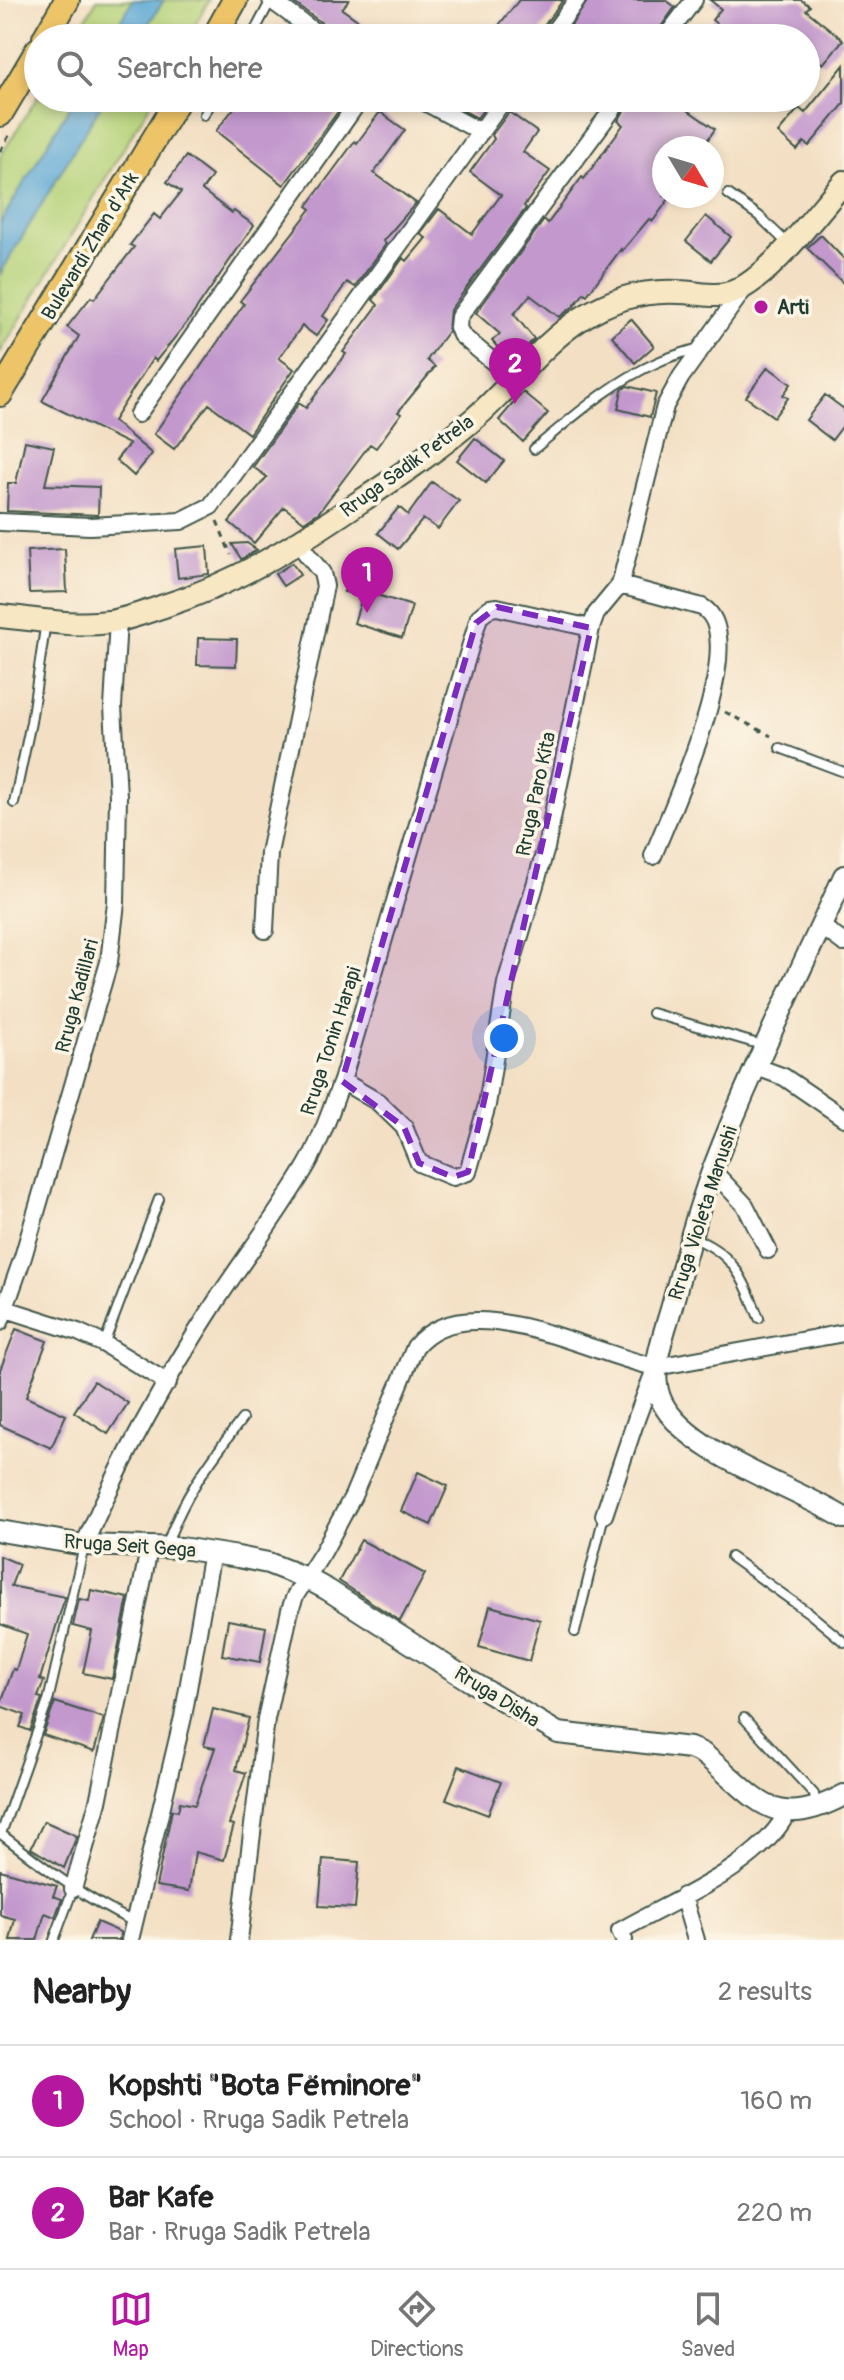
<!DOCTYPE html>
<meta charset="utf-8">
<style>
:root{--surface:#fff;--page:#f2f2f2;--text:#222;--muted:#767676;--line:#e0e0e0;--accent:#b5179e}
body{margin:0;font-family:Pangolin,sans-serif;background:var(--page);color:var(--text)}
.compass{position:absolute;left:652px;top:136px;width:72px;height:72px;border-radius:50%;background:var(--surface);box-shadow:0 4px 12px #0003;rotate:128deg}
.you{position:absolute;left:504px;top:1038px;width:28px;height:28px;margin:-20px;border:6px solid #fff;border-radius:50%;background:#1a73e8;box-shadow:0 0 0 12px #1a73e833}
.badge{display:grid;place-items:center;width:52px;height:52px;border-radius:50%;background:var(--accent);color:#fff;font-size:26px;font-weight:700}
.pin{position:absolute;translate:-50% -66px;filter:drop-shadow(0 2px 4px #0008)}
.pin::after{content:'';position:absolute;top:42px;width:28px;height:24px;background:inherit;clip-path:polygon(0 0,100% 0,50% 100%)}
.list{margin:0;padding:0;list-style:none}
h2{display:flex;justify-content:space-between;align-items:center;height:104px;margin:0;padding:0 32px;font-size:34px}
h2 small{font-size:26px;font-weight:400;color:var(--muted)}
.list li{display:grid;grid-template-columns:52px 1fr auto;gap:24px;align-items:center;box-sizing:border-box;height:112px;padding:0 32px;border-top:2px solid var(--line)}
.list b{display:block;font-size:30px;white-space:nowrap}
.list p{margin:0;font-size:26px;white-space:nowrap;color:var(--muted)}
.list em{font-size:26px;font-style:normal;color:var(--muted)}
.icon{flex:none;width:44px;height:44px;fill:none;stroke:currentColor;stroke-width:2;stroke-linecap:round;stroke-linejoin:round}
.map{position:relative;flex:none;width:844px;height:1940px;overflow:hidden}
.search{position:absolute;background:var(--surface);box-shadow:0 4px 12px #0003;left:24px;right:24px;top:24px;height:88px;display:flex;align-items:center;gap:20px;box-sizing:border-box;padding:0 28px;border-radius:44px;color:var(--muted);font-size:30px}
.sheet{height:328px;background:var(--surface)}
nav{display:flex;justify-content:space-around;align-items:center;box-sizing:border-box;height:112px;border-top:2px solid var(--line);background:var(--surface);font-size:22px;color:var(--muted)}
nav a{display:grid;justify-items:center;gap:4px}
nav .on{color:var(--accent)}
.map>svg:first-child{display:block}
.green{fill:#b4d177;stroke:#6a8756;stroke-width:2}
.water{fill:#5da8d5;stroke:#3e7284;stroke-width:2}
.building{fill:#c298cd}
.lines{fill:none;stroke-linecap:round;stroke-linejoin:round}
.service-casing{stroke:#3f5549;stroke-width:12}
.minor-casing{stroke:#3f5549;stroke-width:20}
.tertiary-casing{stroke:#3f5549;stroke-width:24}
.secondary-casing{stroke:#3f5549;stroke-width:26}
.primary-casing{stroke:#3f5549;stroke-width:28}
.path{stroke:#3f5549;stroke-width:3;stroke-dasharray:6 6;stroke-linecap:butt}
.service{stroke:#fff;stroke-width:8}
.minor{stroke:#fff;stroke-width:16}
.tertiary{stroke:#fff;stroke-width:20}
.secondary{stroke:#f8e7c3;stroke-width:22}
.primary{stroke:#eec469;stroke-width:24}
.marked{fill:#7b2cbf;fill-opacity:0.2;stroke:#7b2cbf;stroke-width:6;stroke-dasharray:16 10;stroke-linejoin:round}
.poi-dot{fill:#b5179e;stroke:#fcf5e5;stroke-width:3}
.labels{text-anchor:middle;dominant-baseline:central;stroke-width:7;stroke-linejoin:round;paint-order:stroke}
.street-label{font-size:20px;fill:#1f3d34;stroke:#fcf5e5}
.poi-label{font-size:20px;font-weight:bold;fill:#1f3d34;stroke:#fcf5e5;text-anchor:start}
</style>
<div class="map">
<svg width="844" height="1940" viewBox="0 0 844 1940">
<rect width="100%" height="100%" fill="#fcf5e5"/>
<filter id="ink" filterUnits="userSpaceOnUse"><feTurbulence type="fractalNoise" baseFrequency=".0125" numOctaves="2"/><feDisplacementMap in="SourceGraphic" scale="16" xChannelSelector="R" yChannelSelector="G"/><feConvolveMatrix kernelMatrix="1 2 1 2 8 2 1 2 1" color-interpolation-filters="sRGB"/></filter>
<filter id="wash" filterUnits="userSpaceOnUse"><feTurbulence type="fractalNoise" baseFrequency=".006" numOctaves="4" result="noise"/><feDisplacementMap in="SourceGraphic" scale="32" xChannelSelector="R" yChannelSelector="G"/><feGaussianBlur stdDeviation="1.8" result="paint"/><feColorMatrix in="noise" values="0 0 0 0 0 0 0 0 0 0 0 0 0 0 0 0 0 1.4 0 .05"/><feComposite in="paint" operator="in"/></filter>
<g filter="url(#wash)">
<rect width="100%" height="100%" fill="#f3dfc3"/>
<!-- green -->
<path class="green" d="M97,0H133L110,38H74Z
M164,0H209L188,38H139Z
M38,96V98H75L0,223V157Z
M105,98H154L0,353V274Z"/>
<!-- water -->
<path class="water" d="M133,0H164L139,38H110Z
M75,98H105L0,274V223Z"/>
<g id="blocks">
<!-- building -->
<path class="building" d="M290,0H349L342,9L383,38H334L330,29Z
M519,0H563L535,38H506L495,30Z
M588,0H666L675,7L653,38H585L570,27Z
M710,0H801L810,6L806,10L843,40L823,64L806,51V38H733L712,20L721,9Z
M844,65V104L809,146L804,142L797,150L778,133L799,108L805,113Z
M242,98H348L284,185L216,131Z
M440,98H490L491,99L477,118Z
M632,98H683L679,104L715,129L702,148H664V196H671L653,221L649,219L622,251L621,249L587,295L584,293L574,306L559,317L530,295L514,314L534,339L511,362L492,341L500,334L476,313L544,220L548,223L582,177L584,179L623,125L618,121Z
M380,112L405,130L374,173L416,203L383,241L386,244L355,287L347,282L323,316L328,320L316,336L302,326L279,358L294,369L249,434L209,404L174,449L154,434L244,304L240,301L311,209L307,206L355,141L357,143Z
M509,112L537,132L523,152L550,171L524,206L526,208L450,310L448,331L427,360L435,367L398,412L401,414L376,448L370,444L319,512L304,522L284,507L254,543L229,522L267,477L253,467L299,403L306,408L346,354L343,352L378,305L373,300L403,258L407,261L426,238L420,234L439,209L472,234L501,195L470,172L494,139L492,135Z
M186,156L212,176L202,190L232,213L234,211L254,225L189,320L156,361L153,358L113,421L152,454L134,476L116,460L129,444L42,401L79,336L67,327L91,297L94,299L134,247L130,245L154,214L160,219L181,192L167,182Z
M706,216L731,237L711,261L686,241Z
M821,235L844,259V284L807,248Z
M631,319L654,346L635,363L612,336Z
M768,367L791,384L783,395L788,398L774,417L746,397Z
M627,386L656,393L650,417L618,409L622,390Z
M523,392L548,413L523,442L499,420Z
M825,395L844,409V424L832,440L806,420Z
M475,438L504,461L486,483L457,460Z
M25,441L54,447L45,485L99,487L98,515L7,511L8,483H16Z
M432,482L459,501L438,529L423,519L398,549L378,533L399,507L408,515Z
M247,543L257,550L241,559L232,544Z
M207,546L209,574L178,578L175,549Z
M65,549L67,592L29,593L27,551Z
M292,563L300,575L283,586L275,574Z
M364,591L412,606L402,638L354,623Z
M198,638L237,639L236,666L197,665Z
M16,1329L47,1341L26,1397L66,1415L51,1448L0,1425V1370Z
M94,1381L128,1403L108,1434L74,1412Z
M418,1472L448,1486L431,1525L401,1511Z
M361,1540L425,1574L400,1621L339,1581Z
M0,1556L19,1564L11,1586L65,1597L40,1679L44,1681L38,1697L42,1698L30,1731L20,1727L25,1715L0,1706L13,1669L16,1670L27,1634L0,1624Z
M91,1590L128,1598L112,1679L83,1673L92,1631L73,1626L79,1599L89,1601Z
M490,1606L540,1620L529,1661L479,1647Z
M228,1620L266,1627L260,1662L222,1655Z
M55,1702L104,1718L94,1752L43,1735Z
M213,1709L249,1718L236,1770L246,1773L229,1824L234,1825L224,1860L195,1852L189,1891L156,1886L172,1810L178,1811L180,1802L195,1805L215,1748L204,1746Z
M459,1766L501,1782L488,1815L446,1799Z
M44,1821L77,1836L64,1868L31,1848Z
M323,1859L359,1862L355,1908L319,1906Z
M0,1870L57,1886L53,1896L62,1899L55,1917L45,1913L37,1940H10L15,1919L0,1915Z
M97,1922L120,1932L119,1940H89Z"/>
</g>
</g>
<g filter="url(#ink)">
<use href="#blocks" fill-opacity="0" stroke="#3f5549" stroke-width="2"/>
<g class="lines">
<defs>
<path id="service" d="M251,38L271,0
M204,115L214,98
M728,194L759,216L788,244
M534,449C573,417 612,382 658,362C671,356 686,352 699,348
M780,748L844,772
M14,803L31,722L46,621
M652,1013L765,1046
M691,1237C734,1253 743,1278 759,1318
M104,1344L159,1199
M84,1546L48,1701L1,1834C44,1867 85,1899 134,1922
M166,1548C181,1498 211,1460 242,1419
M731,1557L809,1613L844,1642
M575,1632L604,1515
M744,1718L814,1794L816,1808
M54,1940L73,1889"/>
<path id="minor" d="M271,0L323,38
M549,38L577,0
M665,38L694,0
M417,98L481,132
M514,379L461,335L458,327L459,317L621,98
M138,414L361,98
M0,522L90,526L181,521L211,506L505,98
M620,585L702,607C754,636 670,812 653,856
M821,926L844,943
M265,930L269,853L325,586L322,573L298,543
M757,1067L784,1077L844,1118
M342,1081L378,1102L404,1127L419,1163L453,1177L468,1172L487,1105L506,983L546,848L591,628L596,614L620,585L665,406L681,377L746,286
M712,1170L745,1205L768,1250
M6,1309L78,1332L104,1344L168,1383
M0,1322L23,1257L109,962L116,903L118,796L113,707L118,620
M604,1515L637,1417L655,1369
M84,1545C120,1462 165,1380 215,1303C245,1257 279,1213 307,1165C322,1139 331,1109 342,1081L479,617L490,608L497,607L591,628
M73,1889L98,1802L149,1549
M683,1896L696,1940
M130,1940L183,1717L212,1552
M239,1940L266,1719L290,1610L295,1596L323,1552L353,1496L415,1347C465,1283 595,1356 656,1367L844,1333
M624,1940L620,1931C673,1900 758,1868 787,1813"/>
<path id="tertiary" d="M844,876C800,973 751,1069 713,1169C697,1212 685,1257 673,1302C665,1333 647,1371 662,1402C688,1454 795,1487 844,1518
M0,1531L84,1545L181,1548L238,1557L268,1563L306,1578L328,1590L470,1681L558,1733L690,1748L702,1753C756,1795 770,1835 844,1795"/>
<path id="secondary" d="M0,616C35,619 73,627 109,622C127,619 144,613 161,607C239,582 291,548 358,503C399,476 439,449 476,417C512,386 541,344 582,318C611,299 644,290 679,292C697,292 716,299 733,292C770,278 817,212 844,182"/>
<path id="primary" d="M45,38L67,0
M214,38L235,0
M0,114L38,50
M0,394L179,98"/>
</defs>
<!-- service casing -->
<use href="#service" class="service-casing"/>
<!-- minor casing -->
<use href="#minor" class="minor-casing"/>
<!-- tertiary casing -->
<use href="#tertiary" class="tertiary-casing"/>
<!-- secondary casing -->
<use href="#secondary" class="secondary-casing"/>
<!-- primary casing -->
<use href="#primary" class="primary-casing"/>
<!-- path -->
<path class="path" d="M0,151L10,134
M217,521L231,555
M343,591L362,596
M725,712L771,736"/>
<!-- service -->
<use href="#service" class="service"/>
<!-- minor -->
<use href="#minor" class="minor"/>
<!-- tertiary -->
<use href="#tertiary" class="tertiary"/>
<!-- secondary -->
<use href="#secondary" class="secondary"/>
<!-- primary -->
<use href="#primary" class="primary"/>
</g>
</g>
<!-- marked area -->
<path class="marked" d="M497,607L591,628L468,1172L453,1177L419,1163L404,1127L342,1081L476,623Z"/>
<!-- markers -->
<circle class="poi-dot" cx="761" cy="307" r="8"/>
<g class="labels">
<!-- street labels -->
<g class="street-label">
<text transform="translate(90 246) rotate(-59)">Bulevardi Zhan d'Ark</text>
<text transform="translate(407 466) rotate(-36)">Rruga Sadik Petrela</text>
<text transform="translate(536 794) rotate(-78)">Rruga Paro Kita</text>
<text transform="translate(77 996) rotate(-75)">Rruga Kadillari</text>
<text transform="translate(331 1041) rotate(-72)">Rruga Tonin Harapi</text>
<text transform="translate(703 1213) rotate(-72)">Rruga Violeta Manushi</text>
<text transform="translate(130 1546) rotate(4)">Rruga Seit Gega</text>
<text transform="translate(497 1697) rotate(32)">Rruga Disha</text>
</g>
<!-- poi labels -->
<g class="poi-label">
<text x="777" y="307">Arti</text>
</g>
</g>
</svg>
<svg class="compass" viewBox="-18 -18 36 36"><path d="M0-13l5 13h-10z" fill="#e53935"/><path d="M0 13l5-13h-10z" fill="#767676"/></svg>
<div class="you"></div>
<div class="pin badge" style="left:367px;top:613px">1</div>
<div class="pin badge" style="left:515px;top:404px">2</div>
<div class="search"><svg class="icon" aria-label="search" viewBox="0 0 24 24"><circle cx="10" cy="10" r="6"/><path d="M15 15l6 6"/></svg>Search here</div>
</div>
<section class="sheet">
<h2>Nearby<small>2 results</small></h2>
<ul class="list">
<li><span class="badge">1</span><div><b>Kopshti &quot;Bota Fëminore&quot;</b><p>School · Rruga Sadik Petrela</p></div><em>160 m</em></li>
<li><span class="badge">2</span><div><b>Bar Kafe</b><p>Bar · Rruga Sadik Petrela</p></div><em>220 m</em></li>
</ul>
</section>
<nav>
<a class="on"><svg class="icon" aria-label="map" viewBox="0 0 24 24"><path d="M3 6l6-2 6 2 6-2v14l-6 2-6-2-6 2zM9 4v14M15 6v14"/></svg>Map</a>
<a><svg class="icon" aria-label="directions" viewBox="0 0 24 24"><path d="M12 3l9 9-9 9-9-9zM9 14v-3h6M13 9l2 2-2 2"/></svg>Directions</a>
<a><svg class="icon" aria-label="saved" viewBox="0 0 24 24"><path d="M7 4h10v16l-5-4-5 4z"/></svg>Saved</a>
</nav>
